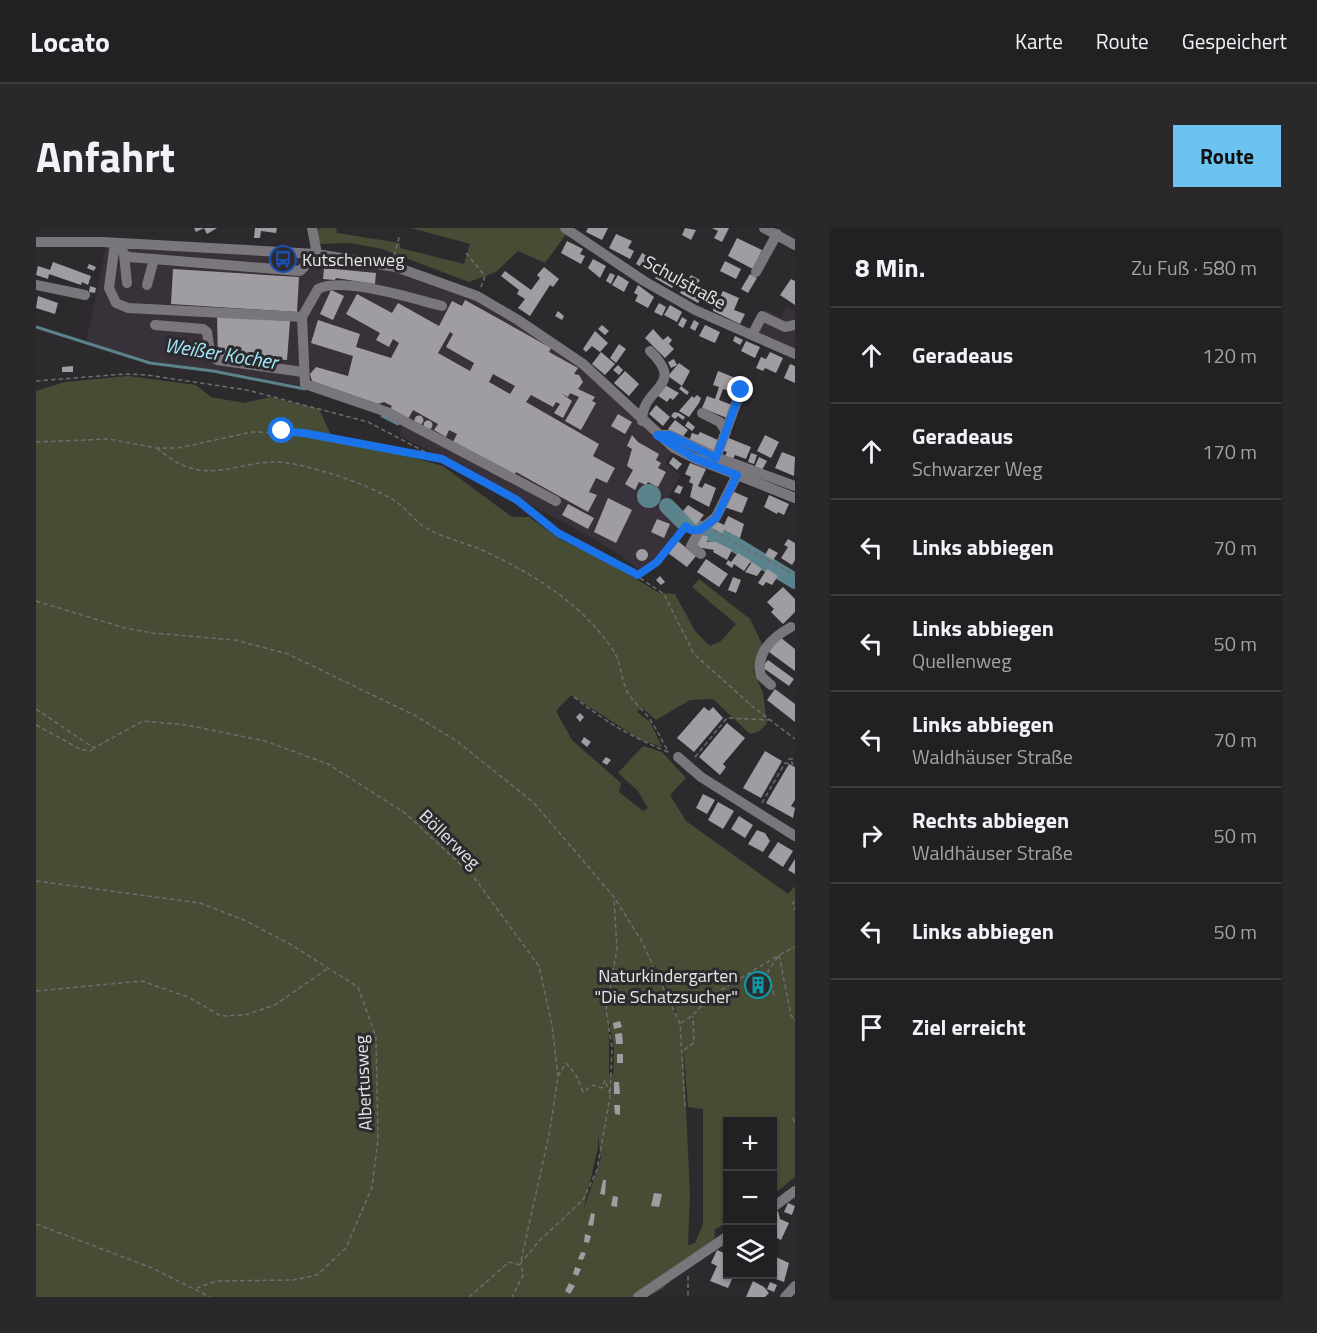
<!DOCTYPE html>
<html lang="de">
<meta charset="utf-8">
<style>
:root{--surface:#222022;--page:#2a282a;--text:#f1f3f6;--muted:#a2a3a5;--line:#3f3e40;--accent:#6bc3f2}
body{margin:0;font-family:"Titillium Web",sans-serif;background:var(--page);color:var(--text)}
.controls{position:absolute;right:18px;bottom:18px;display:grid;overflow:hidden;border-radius:0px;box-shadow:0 2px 4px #0004}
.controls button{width:54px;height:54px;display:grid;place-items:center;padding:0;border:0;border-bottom:2px solid var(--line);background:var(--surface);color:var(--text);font:30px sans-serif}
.stop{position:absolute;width:18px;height:18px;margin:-14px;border:4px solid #1a73e8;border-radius:50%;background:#fff}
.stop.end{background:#1a73e8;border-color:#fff;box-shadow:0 2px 6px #0008}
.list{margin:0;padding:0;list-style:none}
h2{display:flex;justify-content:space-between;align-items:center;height:78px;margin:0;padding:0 24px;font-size:26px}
h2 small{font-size:20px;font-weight:400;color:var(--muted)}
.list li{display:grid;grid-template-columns:39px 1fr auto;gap:18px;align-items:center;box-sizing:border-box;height:96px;padding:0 24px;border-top:2px solid var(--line)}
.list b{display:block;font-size:22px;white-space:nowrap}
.list p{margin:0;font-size:20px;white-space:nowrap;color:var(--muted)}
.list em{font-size:20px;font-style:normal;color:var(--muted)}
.icon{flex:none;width:33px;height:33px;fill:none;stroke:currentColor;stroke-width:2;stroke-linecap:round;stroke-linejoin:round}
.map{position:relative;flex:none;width:759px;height:1069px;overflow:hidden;border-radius:0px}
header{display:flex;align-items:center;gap:36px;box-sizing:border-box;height:84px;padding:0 30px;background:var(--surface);border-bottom:2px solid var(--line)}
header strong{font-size:28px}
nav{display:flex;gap:33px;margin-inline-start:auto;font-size:21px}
.intro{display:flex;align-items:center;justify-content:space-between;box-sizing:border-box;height:144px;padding:0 36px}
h1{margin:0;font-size:42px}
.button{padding:15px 27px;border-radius:0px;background:var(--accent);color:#111;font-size:21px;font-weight:700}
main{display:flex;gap:36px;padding:0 36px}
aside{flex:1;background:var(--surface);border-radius:0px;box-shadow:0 2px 4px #0004}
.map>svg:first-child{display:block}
.built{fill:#38313a}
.green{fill:#474c35;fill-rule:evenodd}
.water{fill:#5b838c}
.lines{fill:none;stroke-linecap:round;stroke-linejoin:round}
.stream{stroke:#5b838c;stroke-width:3}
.river{stroke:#5b838c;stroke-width:16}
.building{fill:#a09da2;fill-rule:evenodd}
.path{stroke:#6e6c6f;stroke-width:1.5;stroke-dasharray:4.5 3;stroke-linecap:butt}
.minor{stroke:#7a777c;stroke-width:10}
.route{stroke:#1a73e8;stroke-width:8}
.labels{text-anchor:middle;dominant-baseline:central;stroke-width:6;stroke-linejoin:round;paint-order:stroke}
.poi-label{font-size:18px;fill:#e7e5e7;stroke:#2d2a2e;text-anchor:start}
.street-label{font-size:18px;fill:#e7e5e7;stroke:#2d2a2e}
.water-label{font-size:20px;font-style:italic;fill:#9fe9fa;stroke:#2d2a2e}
</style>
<header>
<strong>Locato</strong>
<nav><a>Karte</a><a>Route</a><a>Gespeichert</a></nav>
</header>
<div class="intro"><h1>Anfahrt</h1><a class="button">Route</a></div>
<main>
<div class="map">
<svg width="759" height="1069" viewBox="0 0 759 1069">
<rect width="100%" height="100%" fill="#2d2a2e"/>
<!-- built -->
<path class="built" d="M71,15L282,28L359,40L443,72L522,120L638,222L629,235L644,247L628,278L649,297L620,332L605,344L583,326L542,302L363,207L366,198L343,184L257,156L114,133L50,114Z
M751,79L759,83V126L717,107L729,81L745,90Z"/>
<!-- green -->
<path class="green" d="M285,0H300L301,5L364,15V20L428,36L434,16L375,0H523L531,5L509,35L482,23L460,44L433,54L346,21L314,15L281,16L278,3Z
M92,148L160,157L175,169L208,175L234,169L283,181L295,207L407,238L476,289H493L525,312L575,335L623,365L639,366L659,403L674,418L685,413L700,396L656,359L663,351L714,391L726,416L718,444L727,465L731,496L722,504L714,506L677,471L654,472L620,492L605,479L601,484L614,494L626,519L605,512L535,467L520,483L536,512L585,555L583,564L607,583L612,580L602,563L582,545L607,518L626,524L650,550L634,567L650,593L752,666L759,658V949L737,967L736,894H692L691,995L679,1001L678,1016L652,1035L626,1061L611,1069H0V163L29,154ZM619,737L637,773L643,792L617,738ZM573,794L578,820L577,847L573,846ZM647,815L652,879L667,881V996L659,1015L652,1017L654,968ZM562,906L565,930L547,983L562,920Z"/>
<!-- water -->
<path class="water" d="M601 268a12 12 0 1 1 24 0a12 12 0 1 1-24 0Z"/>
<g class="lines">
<!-- stream -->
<path class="stream" d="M0,99L114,135L177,143L269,161
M346,188L362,196"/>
<!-- river -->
<path class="river" d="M631,278L647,294L695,314L759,353"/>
</g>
<!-- building -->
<path class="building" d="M158,0H181L171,6L168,0L160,4Z
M219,0H241L240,5L225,3L224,10H218Z
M552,0H572L566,12L550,4Z
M649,0L660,2L655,12L646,7Z
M676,0H693L686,14L678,10L682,3Z
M580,6L596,13L592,20L598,23L594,31L573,20Z
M701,10L726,22L717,41L692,28Z
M531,13L547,21L544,26L549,28L545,36L525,25Z
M606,25L619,32L613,43L600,36Z
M557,31L570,38L564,50L552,40Z
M689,33L705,41L700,51L684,43Z
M17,34L55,48L52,57L46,54L45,57L13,46L12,51L0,47L2,38L14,42Z
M53,36L60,39L58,43L51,40Z
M626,38L638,44L635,50L640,53L636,60L619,50Z
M508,39L523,51L517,59L514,57L494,88L482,80L489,71L481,66L483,62L465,48L469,43L495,62L504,50L501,47Z
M288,40L340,45L339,56L300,50L299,52L287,51Z
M137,41L263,49L261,84L135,76Z
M574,45L579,47L575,56L570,53Z
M714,46L721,50L712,65L705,61Z
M582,47L593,54L588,64L576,57Z
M655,47L664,52L659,60L668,65L662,75L644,65Z
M755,51L759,53V77L744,67Z
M602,57L618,69L612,80L599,73L602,67L598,65Z
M54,58L60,60L59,65L53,64Z
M295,62L308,68L297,92L284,86Z
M687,63L703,70L698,82L709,86L704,96L677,83L679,72L682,73Z
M321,66L356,85L362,75L403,98L416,73L426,78L429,72L515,120L513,124L542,140L538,146L543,147L547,154L542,161L559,169L556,173L560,175L545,202L529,193L543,169L534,165L532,169L525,165L536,173L527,190L518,185L524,176L520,174L517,179L495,167L490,174L563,216L557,228L579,240L571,255L560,250L553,264L561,267L552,284L480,244L478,248L417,214L421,206L413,202L410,209L398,202L402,196L377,182L372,191L354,181L356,178L348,174L342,176L276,153L274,146L280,139L312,148L317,128L275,115L282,92L324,106L320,119L355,130L363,115L357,111L353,119L340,112L344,105L310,86ZM414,104L417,106L410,119L438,135L434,143L402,125ZM457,146L479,158L474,166L453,154Z
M2,68L22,75L19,86L0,80Z
M623,75L630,79L626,88L618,84Z
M634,77L646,84L641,94L628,87Z
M522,83L528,88L526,92L519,88Z
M181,88L254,93L251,132L182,128Z
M646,89L651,92L647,100L642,97Z
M658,92L663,95L659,103L654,100Z
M566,97L573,103L569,107L562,101Z
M669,97L684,104L679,115L663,108Z
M617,101L627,112L632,108L636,112L633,116L638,121L629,130L609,110Z
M559,103L572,115L564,124L556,118L550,124L547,121Z
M699,108L707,112L704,117L697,113Z
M710,113L724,119L719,130L705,123Z
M583,116L590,121L580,135L574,130Z
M565,124L579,136L569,147L556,136Z
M734,124L747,130L740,145L729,140L727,143L720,140L725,129L730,131Z
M638,131L641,137L635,140L632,134Z
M643,135L654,143L646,158L632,148Z
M754,136L759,138V155L748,150Z
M582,137L587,142L583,147L577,142Z
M37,138V144H26V139Z
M589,143L603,156L593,168L578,155Z
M682,143L702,151L697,164L687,161L683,172L696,177L691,190L666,180L671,168L679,171L683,159L677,157Z
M629,157L643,165L637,172L634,170L631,174L621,167Z
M645,158L653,164L651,167L643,161Z
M661,167L665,170L663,175L653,189L643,183L656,168L658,170Z
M620,177L634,189L627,198L613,186Z
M638,184L643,185L649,189L647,192L642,188L639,191L635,188Z
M582,186L596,194L589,206L575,198Z
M378.5 192a4.5 4.5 0 1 1 9 0a4.5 4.5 0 1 1-9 0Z
M639,192L652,202L645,211L632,201Z
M387.5 197a4.5 4.5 0 1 1 9 0a4.5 4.5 0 1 1-9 0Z
M652,193L659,199L656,203L649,198Z
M664,204L682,212L677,224L653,213L656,205L662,207Z
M596,207L602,214L623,226L620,232L625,235L622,240L630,244L622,259L612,254L610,257L603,254L599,262L589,256L597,242L591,238L596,221L591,218Z
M729,207L743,214L735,230L721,223Z
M690,209L715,219L710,231L699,227L697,231L689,228L691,224L686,222Z
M746,224L759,229L758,248L739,240Z
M715,225L721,227L718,236L712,234Z
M637,229L646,236L641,242L633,235Z
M723,229L731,233L726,242L719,238Z
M654,235L670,241L662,258L666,260L669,255L680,260L673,279L654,269L657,256L653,254L655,249L649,246Z
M642,257L647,259L644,266L638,264Z
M696,263L712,270L706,285L688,279Z
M733,267L753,276L748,287L742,284L741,286L728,279Z
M572,270L596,282L580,315L558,304Z
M532,276L558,290L552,301L526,287Z
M652,277L668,287L660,297L647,283Z
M692,288L708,296L704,310L688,302L686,305L676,300L680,293L688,297Z
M621,291L634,296L628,310L615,304Z
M662,307L672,308L671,314H680L696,322L691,332L677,324L678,322L660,319Z
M752,311L759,315V332L756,337L745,330L752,319L748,317Z
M642,313L660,328L651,339L632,325Z
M733,320L742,325L737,332L729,327Z
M600 327a6 6 0 1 1 12 0a6 6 0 1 1-12 0Z
M702,325L715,333L708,343L698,336L696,340L690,336L692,332L695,334Z
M670,331L692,346L683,359L661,344Z
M716,334L726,341L721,348L709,344Z
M731,341L742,348L736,357L730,354L727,358L722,355Z
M624,348L629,354L625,357L620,352Z
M697,349L705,352L700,365L692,362Z
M747,359L759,371V384L747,396L735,384L738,381L731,374Z
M744,409L759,421V443L733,424Z
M732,432L758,451L753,458L726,439Z
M739,461L759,476V494L731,472Z
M668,479L673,483L677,479L687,490L658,524L641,510Z
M544,485L548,489L544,494L540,489Z
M691,495L709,510L687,536L690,539L684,547L663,529Z
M548,509L555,514L551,519L545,514Z
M729,523L746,533L725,570L707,560Z
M570,529L575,532L571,537L566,534Z
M753,536L759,539V572L755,578L759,580L757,590L730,575Z
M667,566L679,572L671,586L660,580Z
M682,574L698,583L687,601L672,592Z
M703,588L717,597L709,610L695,601Z
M721,602L729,605L734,613L727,624L712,616Z
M742,614L757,623L747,639L732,629Z
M759,631V646L752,642Z
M724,748L731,761L720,766L714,753Z
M584,793L586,799L578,801L577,795Z
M586,805L587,816H580L579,806Z
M581,826H587V835H581Z
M578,854H583L584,866H578Z
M578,877H584V887L579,886Z
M567,952H570L569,967L564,966Z
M618,965L626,966L623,979L615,978Z
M577,968L582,969L581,979L575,978Z
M752,975L759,978L756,987L748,984Z
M742,983L744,991L753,995L745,1012L736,1008V986Z
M555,985L559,986L557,998L552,997Z
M549,1006L555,1008L553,1015L548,1014Z
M691,1017L688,1035L692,1036V1047H698L692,1060L674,1053L681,1038L675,1035L681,1022L688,1025Z
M545,1024L550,1025L547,1032L542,1031Z
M738,1028L753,1035L748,1054L729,1047H736Z
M539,1039L545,1041L542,1048L537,1046Z
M717,1053L728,1059L733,1065L729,1069H710Z
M734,1054L741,1057L738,1064L731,1061Z
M533,1055L539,1058L534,1066L529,1063Z"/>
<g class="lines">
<!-- path -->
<path class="path" d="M430,25L449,48L445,59
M358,28L364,6
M0,153L89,146L111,147L211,162L332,194L481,272L522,305L553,324L578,333L628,366L658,426L716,478L759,511
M0,214L72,211L121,220H142L216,204L268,205L402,230
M121,220C174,267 204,225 258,236C290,243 328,255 356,271C368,278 376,290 387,298C404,309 427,314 446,322C494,344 544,374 575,419C585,432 584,446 590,461C595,473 608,482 615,493C622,503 626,514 633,524
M678,303L759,347
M603,346L621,334L650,298L654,301
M0,373L89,400L116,405L199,412L252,426L380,488L422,514L498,575L578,669L605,712L644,795L649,880
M538,469C571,495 594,508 632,524
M0,481L58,520L107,493L151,497L229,513L292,536L369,585L437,648L503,738L516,797L522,849L513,907L484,1037
M0,497L44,521L54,523L57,521
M659,529L691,490L734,492
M726,575L749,535L757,536L753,531H759
M0,653L164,675L208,692L254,716L322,759L340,809L342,911L336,959L310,1020L281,1047L258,1052L181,1053L161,1060
M759,673L757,675L759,682
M0,763L106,753L152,769L185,788L209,787L239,777L291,741
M738,767L732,743L743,727L759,719
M645,795L657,787L675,768L743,727L755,787L759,793
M648,822L658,815L657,788
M522,848L530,835L540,847L547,864L557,857L566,860L569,852L574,866
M757,890L759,895
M0,996L116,1040L174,1069
M484,1036L503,1013L547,972L561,942L574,869L576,819L570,782L581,721L578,671
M652,1048V1069
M433,1069L473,1034L484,1037L488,1045L476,1069"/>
<!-- minor -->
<path class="minor" d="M529,0L608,53L659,82L759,126
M728,0L759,17
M0,14H66L281,26L360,39L441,68L482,92L547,136L638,220L658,230L759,270
M79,15L73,60L80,75L92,80L266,89
M84,15L88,27L93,29L264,43L281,26L276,0
M88,27L91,55
M720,44L741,6
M0,57L49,67
M111,57L118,31
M406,78C378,71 307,48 282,61L266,89L269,156L351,184L520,273
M119,97L167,101L171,104L174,124L181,132L267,144
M716,107L726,88L749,99L759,97
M666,185L684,194L690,204
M606,193C606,158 651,159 614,123
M622,207H634L685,231L759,258
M680,230L705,162
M665,326L655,318L664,302L680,289L701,247
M735,457L725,448C719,425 737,409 755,399
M642,529L665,549L759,608
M736,980L759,963
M602,1069L692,1008
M749,1069L759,1058"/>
</g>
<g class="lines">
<!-- route -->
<path class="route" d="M246,203L268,205L406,231L481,272L522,305L602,347L621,334L650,298L655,302H664L680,290L701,247L658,230L621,207H634L680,230L705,162"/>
</g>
<!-- icons -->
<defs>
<symbol id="bus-ring" viewBox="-11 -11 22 22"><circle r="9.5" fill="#2d2a2e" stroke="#1a4fb4" stroke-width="1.5"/><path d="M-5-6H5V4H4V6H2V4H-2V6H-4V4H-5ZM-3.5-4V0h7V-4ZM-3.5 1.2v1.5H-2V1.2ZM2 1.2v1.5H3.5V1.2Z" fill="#1a4fb4"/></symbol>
<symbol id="building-ring" viewBox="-11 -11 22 22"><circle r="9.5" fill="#2d2a2e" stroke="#0f9aa8" stroke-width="1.5"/><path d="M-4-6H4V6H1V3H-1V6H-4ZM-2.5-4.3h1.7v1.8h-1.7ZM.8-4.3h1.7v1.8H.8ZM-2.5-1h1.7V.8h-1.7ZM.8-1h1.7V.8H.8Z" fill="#0f9aa8"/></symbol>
</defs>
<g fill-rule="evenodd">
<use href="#bus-ring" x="232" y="16" width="30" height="30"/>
<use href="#building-ring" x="707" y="742" width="30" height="30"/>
</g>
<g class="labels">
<!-- poi labels -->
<g class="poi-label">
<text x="266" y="31">Kutschenweg</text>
<text x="702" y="747" text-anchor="end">Naturkindergarten<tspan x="702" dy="21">"Die Schatzsucher"</tspan></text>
</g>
<!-- street labels -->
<g class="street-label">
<text transform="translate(649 54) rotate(29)">Schulstraße</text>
<text transform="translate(414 611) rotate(44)">Böllerweg</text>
<text transform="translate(327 855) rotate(-93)">Albertusweg</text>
</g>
<!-- water labels -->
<g class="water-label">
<text transform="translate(185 125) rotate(9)">Weißer Kocher</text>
</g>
</g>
</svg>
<div class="controls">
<button>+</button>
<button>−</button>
<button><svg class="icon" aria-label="layers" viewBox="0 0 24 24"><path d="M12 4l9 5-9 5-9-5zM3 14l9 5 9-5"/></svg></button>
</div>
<div class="stop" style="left:246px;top:203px"></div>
<div class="stop end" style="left:705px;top:162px"></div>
</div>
<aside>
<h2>8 Min.<small>Zu Fuß · 580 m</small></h2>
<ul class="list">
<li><svg class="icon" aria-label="ahead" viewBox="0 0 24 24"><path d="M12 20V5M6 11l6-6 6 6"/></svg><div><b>Geradeaus</b></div><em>120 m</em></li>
<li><svg class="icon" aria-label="ahead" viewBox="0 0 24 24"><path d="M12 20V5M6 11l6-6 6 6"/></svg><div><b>Geradeaus</b><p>Schwarzer Weg</p></div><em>170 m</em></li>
<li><svg class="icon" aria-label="left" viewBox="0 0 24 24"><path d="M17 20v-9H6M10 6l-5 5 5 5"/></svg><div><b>Links abbiegen</b></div><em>70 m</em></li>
<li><svg class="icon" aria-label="left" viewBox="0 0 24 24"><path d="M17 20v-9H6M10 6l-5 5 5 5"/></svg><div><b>Links abbiegen</b><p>Quellenweg</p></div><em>50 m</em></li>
<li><svg class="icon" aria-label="left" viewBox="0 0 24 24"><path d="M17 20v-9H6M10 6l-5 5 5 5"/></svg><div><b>Links abbiegen</b><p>Waldhäuser Straße</p></div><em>70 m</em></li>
<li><svg class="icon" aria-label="right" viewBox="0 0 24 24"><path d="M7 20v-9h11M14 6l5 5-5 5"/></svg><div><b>Rechts abbiegen</b><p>Waldhäuser Straße</p></div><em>50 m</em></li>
<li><svg class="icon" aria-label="left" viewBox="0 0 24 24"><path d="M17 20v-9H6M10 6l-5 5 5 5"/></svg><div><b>Links abbiegen</b></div><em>50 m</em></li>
<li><svg class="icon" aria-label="arrive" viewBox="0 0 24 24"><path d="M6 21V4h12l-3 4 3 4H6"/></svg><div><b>Ziel erreicht</b></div></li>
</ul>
</aside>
</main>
